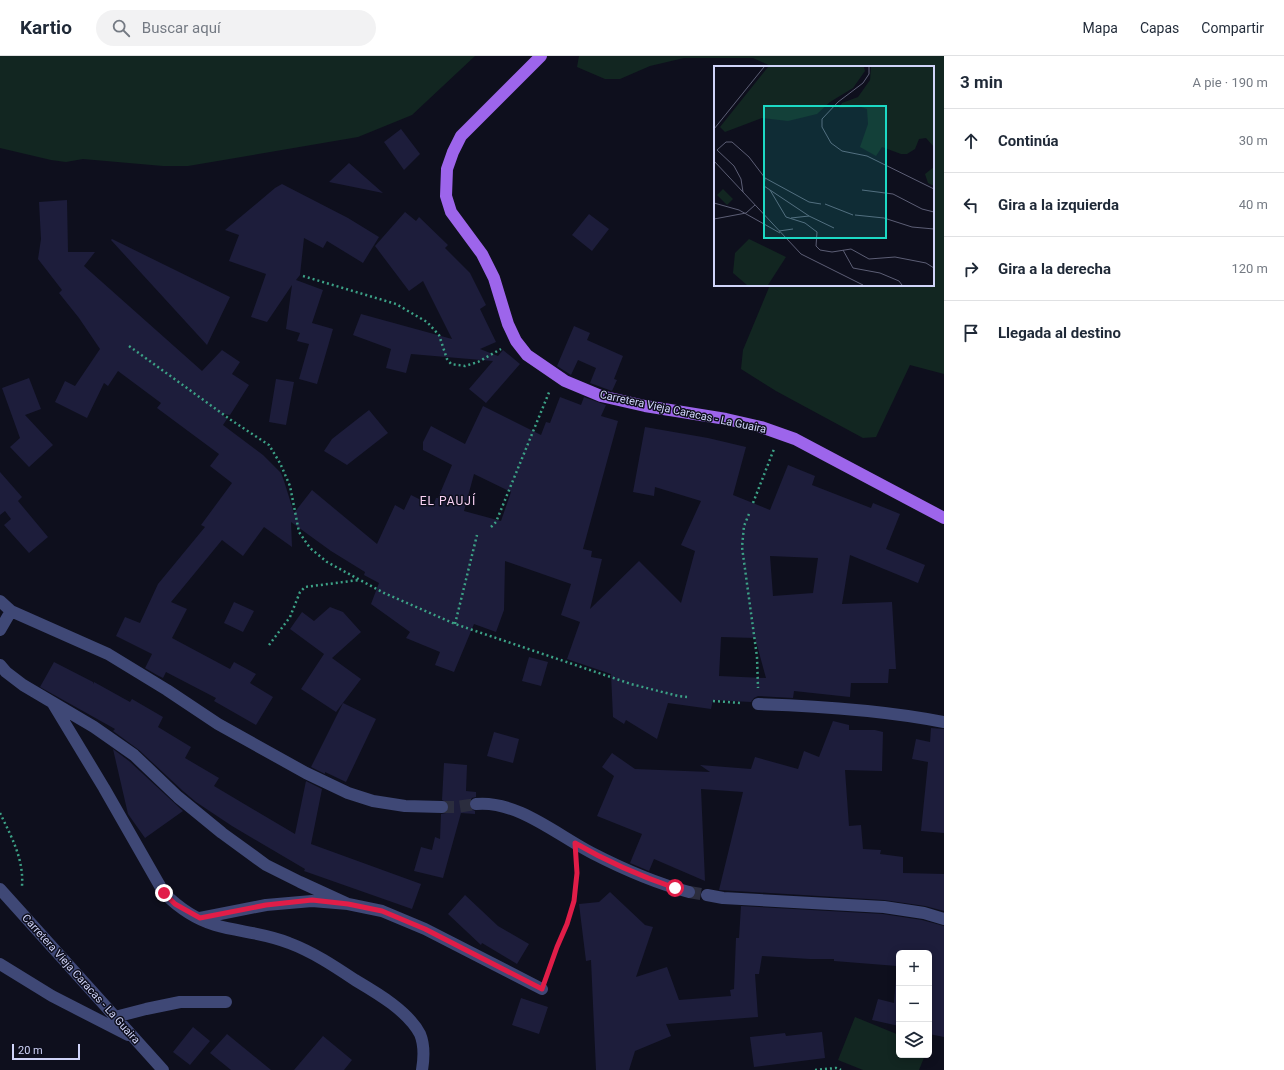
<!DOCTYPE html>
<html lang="es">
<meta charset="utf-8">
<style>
:root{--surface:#fff;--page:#f2f2f3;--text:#1f2937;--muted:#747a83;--line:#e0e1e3}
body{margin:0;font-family:Roboto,sans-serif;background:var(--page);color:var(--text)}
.controls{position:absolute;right:12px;bottom:12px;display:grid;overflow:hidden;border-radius:6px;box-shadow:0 2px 10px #0003}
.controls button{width:36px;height:36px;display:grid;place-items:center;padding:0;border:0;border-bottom:1px solid var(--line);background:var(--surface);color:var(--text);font:20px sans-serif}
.scale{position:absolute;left:12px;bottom:10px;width:68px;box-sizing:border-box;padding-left:4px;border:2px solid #d0d4f9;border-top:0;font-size:11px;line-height:14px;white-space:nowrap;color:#d0d4f9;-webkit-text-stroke:3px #0e0f1d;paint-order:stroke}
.stop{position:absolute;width:12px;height:12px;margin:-9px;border:3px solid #e11d48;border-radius:50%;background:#fff}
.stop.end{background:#e11d48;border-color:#fff;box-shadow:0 1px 4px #0008}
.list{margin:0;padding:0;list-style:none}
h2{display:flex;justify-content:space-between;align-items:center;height:52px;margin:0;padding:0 16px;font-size:17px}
h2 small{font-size:13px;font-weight:400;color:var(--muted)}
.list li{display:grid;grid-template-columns:26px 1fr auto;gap:12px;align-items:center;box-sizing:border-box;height:64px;padding:0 16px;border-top:1px solid var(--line)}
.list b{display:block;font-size:15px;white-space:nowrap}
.list em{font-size:13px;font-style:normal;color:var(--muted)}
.icon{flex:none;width:22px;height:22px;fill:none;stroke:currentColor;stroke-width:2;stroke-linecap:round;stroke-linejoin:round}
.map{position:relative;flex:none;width:944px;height:1014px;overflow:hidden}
header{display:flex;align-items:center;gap:24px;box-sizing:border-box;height:56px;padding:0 20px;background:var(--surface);border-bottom:1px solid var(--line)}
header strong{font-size:19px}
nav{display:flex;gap:22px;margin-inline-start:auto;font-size:14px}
.search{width:280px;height:36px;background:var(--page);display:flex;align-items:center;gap:10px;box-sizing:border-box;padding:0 14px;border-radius:22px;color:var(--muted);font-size:15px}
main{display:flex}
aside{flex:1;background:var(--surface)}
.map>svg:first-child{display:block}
.green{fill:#122621}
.building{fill:#1d1d3b;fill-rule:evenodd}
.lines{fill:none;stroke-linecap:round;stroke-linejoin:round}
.minor-tunnel{stroke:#2b2d3e;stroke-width:12;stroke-dasharray:12 6;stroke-linecap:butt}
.path{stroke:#3ca186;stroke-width:2.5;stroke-dasharray:2 3;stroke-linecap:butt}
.minor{stroke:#3f4876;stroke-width:12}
.major{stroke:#9d65eb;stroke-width:12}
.route{stroke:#e11d48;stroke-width:5}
.labels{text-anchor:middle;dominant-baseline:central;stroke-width:3;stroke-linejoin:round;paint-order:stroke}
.street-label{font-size:11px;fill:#d0d4f9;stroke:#0e0f1d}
.neighbourhood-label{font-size:12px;letter-spacing:1px;fill:#f9d2f3;stroke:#0e0f1d}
.inset-road{fill:none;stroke:#5c5e75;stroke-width:1}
.view{fill:#1cd9c4;fill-opacity:0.15;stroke:#1cd9c4;stroke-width:2}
.inset-edge{fill:none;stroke:#d0d4f9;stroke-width:2}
</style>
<header>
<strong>Kartio</strong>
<div class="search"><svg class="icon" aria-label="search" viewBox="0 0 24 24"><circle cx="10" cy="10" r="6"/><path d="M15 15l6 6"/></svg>Buscar aquí</div>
<nav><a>Mapa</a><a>Capas</a><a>Compartir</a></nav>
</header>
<main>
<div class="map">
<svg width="944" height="1014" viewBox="0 0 944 1014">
<rect width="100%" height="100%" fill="#0e0f1d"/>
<!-- green -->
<path class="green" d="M0,0H475L412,59L358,81L188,110H163L83,103L66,106L51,104L0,92Z
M579,0H944V318L910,309L876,381L863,382L776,335L741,313L743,294L770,229H933V11H773L753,2H684L650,10L620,23H605L577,11Z
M855,961L899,979V999H925L919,1014H863L838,1004Z"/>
<!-- building -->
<path class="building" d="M401,73L420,98L404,114L384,86Z
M349,107L383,137L329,126Z
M282,128L348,162L379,181L363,207L327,185L323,192L304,182L300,219L296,224L323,234L312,267L333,273L317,328L299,323L309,288L297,285L300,277L286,273L292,229L267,266L251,261L266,218L229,205L239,179L225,174L275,132Z
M67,144L68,196H95L84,210L202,315L222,294L240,306L232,318L249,329L230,359L222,358L227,363L223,369L263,399L281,417L284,425L294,457L312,434L377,488L395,449L404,454L411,439L433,450L436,442H438L452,409L423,394V386L431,370L465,388L483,350L541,379L546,366L550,367L560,341L581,349L584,341L606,349L601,360L618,365L583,493L592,495L591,501L602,503L590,553L639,505L681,547L695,495L681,489L701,445L655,431L654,440L633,436L645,371L708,382L746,391L733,439L770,454L788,409L815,420L812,429L871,452L873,447L900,458L886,493L925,509L918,527L850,499L842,548L892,546L896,613H889L888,627H851L850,641L794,635L793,642L758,640L754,642L751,646L713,644L711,653L668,647L657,683L626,664L624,668L613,661L611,618L567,603L580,566L561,559L571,528L505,505L504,554L496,576L474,568L454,616L435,609L440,596L406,582L410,576L371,548L379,527L364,519L365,516L331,495L291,466L292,491L264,471L243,500L222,484L171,546L187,553L172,582L230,613L234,606L256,618L250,627L273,641L256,669L214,645L216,642L166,616L163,622L157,619L145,612L152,598L116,580L125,561L140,567L158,528L205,471L201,469L232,427L210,410L219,398L157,352L161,347L118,315L108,330L104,327L87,362L55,346L65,325L75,330L100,293L79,262L59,237L62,234L38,203L41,183L39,146ZM474,418L511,436L501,465L464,455ZM770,500L818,502L813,537L773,540ZM721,581L755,582L766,622L719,620Z
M405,156L416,165L419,161L448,189L445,192L470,217L486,249L480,253L496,286L480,293L498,300L503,294L520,308L486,347L469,333L493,305L411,298L406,317L386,312L391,293L353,279L361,258L452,283L423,225L409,235L375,190Z
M589,158L609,173L592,195L572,179Z
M112,183L230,241L207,289L111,184Z
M574,270L590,277L587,284L623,300L614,323L617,324L612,335L590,327L596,312L578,304L571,319L557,310Z
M29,322L41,353L25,359L53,389L29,411L10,391L20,382L2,332Z
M276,323L294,326L286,369L269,366Z
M369,354L388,377L347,409L324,395L332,383Z
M0,416L22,441L18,445L48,481L29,497L4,469L11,463L5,455L0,459Z
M234,546L254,555L243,576L224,567Z
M330,551L343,556L361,576L332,602L361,623L336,656L301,633L324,598L290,573L302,556L314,565Z
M529,601L548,606L541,630L522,625Z
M54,606L93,626L94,628V626L130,646L132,643L163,661L158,671L191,691L185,702L219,722L214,730L295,778L306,725L322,733L311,788L421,828L412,853L304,815L305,813L232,770L196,746L183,735L139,694L113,675L115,673L40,631Z
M343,647L376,663L346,726L325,716V718L311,711Z
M833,665L849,669V674H875L883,676L882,715L845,714L849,770L861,769L863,793L881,794L880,798L903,801V817L944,818V855L925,850L884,844L719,834L743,736L701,733L705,825L654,803L649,815L630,807L642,778L597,760L614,720L602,711L612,697L635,713L710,716L700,709L751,713L755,701L798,713L804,695L819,701Z
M931,672L944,673V777L921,775L928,706L912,703L916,683L930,686Z
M494,676L519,683L513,707L487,700Z
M113,693L129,705L183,755L145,782L128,758Z
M444,707L467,709L466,735L476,736V741L472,742L469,748L470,752L475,755V758L461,757L443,822L414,815L421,791L432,794L435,781L440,783L441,758L446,757L449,752L448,747L442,744Z
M610,836L645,869L653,871L636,921L667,911L679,944L731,940L730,934L734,933L736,882H739L741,850L883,858L922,864L944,870V981L929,978V897H899V970L872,964L878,943L894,947L897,910L834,905V903H810L762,900L759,918H755L758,961L666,968L671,980L635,995L629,1014H596L591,904L586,905L579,848L599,846Z
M465,839L498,870L529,888L517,908L482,887L481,889L448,858Z
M521,942L548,951L539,978L512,969Z
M193,971L210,985L190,1009L173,996Z
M822,976L825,1002L754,1011L750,981L785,977L786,980Z
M227,978L271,1014H231L210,997Z
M323,980L352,1004L344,1014H294Z"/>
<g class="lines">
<!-- minor-tunnel -->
<path class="minor-tunnel" d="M442,751H457L476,748
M689,836L707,839"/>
<!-- path -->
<path class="path" d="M303,220L396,248L427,266L439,279L447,303L451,308L465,310L478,306L501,293
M129,290L231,364L269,389L280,407L290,430L299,476L310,492L327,506L384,537L455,568L631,628L678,640L687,641
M753,447L774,393
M749,458L744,470L742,491L757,601L758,632
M491,471L496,466L550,334
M455,568L477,479
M269,589L290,561L300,536L305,531L359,524
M713,645L741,647
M0,757C11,780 24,803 22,830
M547,917C561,879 579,850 576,808
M815,1014L836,1012L841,1014"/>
<!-- minor -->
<path class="minor" d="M0,545L11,555L108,598L167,634L218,668L306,717L348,737L373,745L405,750L442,751
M0,574L11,555
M0,609L6,616L23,629L94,671L134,699L178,741L222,777L266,809L300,826L348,848
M52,646L104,732L164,837C178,851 195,863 215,869C239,876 265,877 289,887C313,896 334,910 355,924C377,937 408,955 420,978C425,990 424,1002 422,1014
M758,648C821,650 883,654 944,666
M476,748C517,744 557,779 592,797C623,813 655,827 689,836
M0,833L163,1014
M707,839L723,842L884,851L924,857L944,863
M200,862L266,849L312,845L348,848L382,855L425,873L542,933
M0,908L52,940L128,979
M115,961L146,953L180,946H226"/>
<!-- major -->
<path class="major" d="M541,0L461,80L453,96L447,113L446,140L451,156L482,198L494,222L508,268L516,285L527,299L565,325L601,340L645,350L726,363L761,371L795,383L944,462"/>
</g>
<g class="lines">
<!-- route -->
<path class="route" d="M164,837L175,848L200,862L266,849L312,844L348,848L382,855L425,873L542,933L557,891L567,868L574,845L577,817L575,787C606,805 640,820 675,832"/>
</g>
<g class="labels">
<!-- street labels -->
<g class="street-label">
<text transform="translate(683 356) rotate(12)">Carretera Vieja Caracas - La Guaira</text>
<text transform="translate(81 923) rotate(48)">Carretera Vieja Caracas - La Guaira</text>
</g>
<!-- neighbourhood labels -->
<g class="neighbourhood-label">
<text x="448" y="445">EL PAUJÍ</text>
</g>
</g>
<!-- overview -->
<g transform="translate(714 10)">
<rect width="220" height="220" fill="#0e0f1d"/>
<path d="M54,1H150L151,5L139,22L116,36L103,48L74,55L48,52L11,66L6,61ZM157,1H220V81L212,72L205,73L201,83L193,88H187L168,81L162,90L146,81L154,58L153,43L147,41L125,42L128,37L144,31L156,14ZM220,101V119H218L214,117L211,108ZM9,123L19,133L13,139L3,129ZM35,173L72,191L54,219H33L19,207L21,187Z" fill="#122621"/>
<path class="inset-road" d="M155,1V8L149,17L124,36L108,53V61L117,77L128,85L153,90L220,123M0,63L50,1M0,95L87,188L149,219M51,112L50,120L95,150M56,124L72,151L91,157L103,166L102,180L106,184L118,186L137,183L155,193L181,191L212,197L220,202M148,124L179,128L208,143L220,146M29,126L27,113L20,100L3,84L12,76H18L35,91L51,112L95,136L107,138M0,137L25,144L66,167M111,138L139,149M141,149L170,152L198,161L220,163M77,152L95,150L120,162M0,153L32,147L41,139M65,165L79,163M129,184L139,202L166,207L185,215L188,219"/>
<path class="view" d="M50,40H172V172H50Z"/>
<rect width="220" height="220" class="inset-edge"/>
</g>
</svg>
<div class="controls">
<button>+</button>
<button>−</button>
<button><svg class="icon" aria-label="layers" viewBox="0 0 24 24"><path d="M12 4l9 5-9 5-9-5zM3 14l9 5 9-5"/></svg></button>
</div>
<div class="scale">20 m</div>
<div class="stop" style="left:675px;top:832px"></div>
<div class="stop end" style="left:164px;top:837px"></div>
</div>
<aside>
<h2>3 min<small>A pie · 190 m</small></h2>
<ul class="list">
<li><svg class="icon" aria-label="ahead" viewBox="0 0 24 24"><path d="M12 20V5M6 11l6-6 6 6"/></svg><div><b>Continúa</b></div><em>30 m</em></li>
<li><svg class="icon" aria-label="left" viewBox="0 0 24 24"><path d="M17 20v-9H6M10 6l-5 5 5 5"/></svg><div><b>Gira a la izquierda</b></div><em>40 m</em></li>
<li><svg class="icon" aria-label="right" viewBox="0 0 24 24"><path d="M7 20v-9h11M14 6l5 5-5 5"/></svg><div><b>Gira a la derecha</b></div><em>120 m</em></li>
<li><svg class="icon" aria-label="arrive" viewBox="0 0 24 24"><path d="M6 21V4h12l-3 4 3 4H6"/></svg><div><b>Llegada al destino</b></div></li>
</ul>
</aside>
</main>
